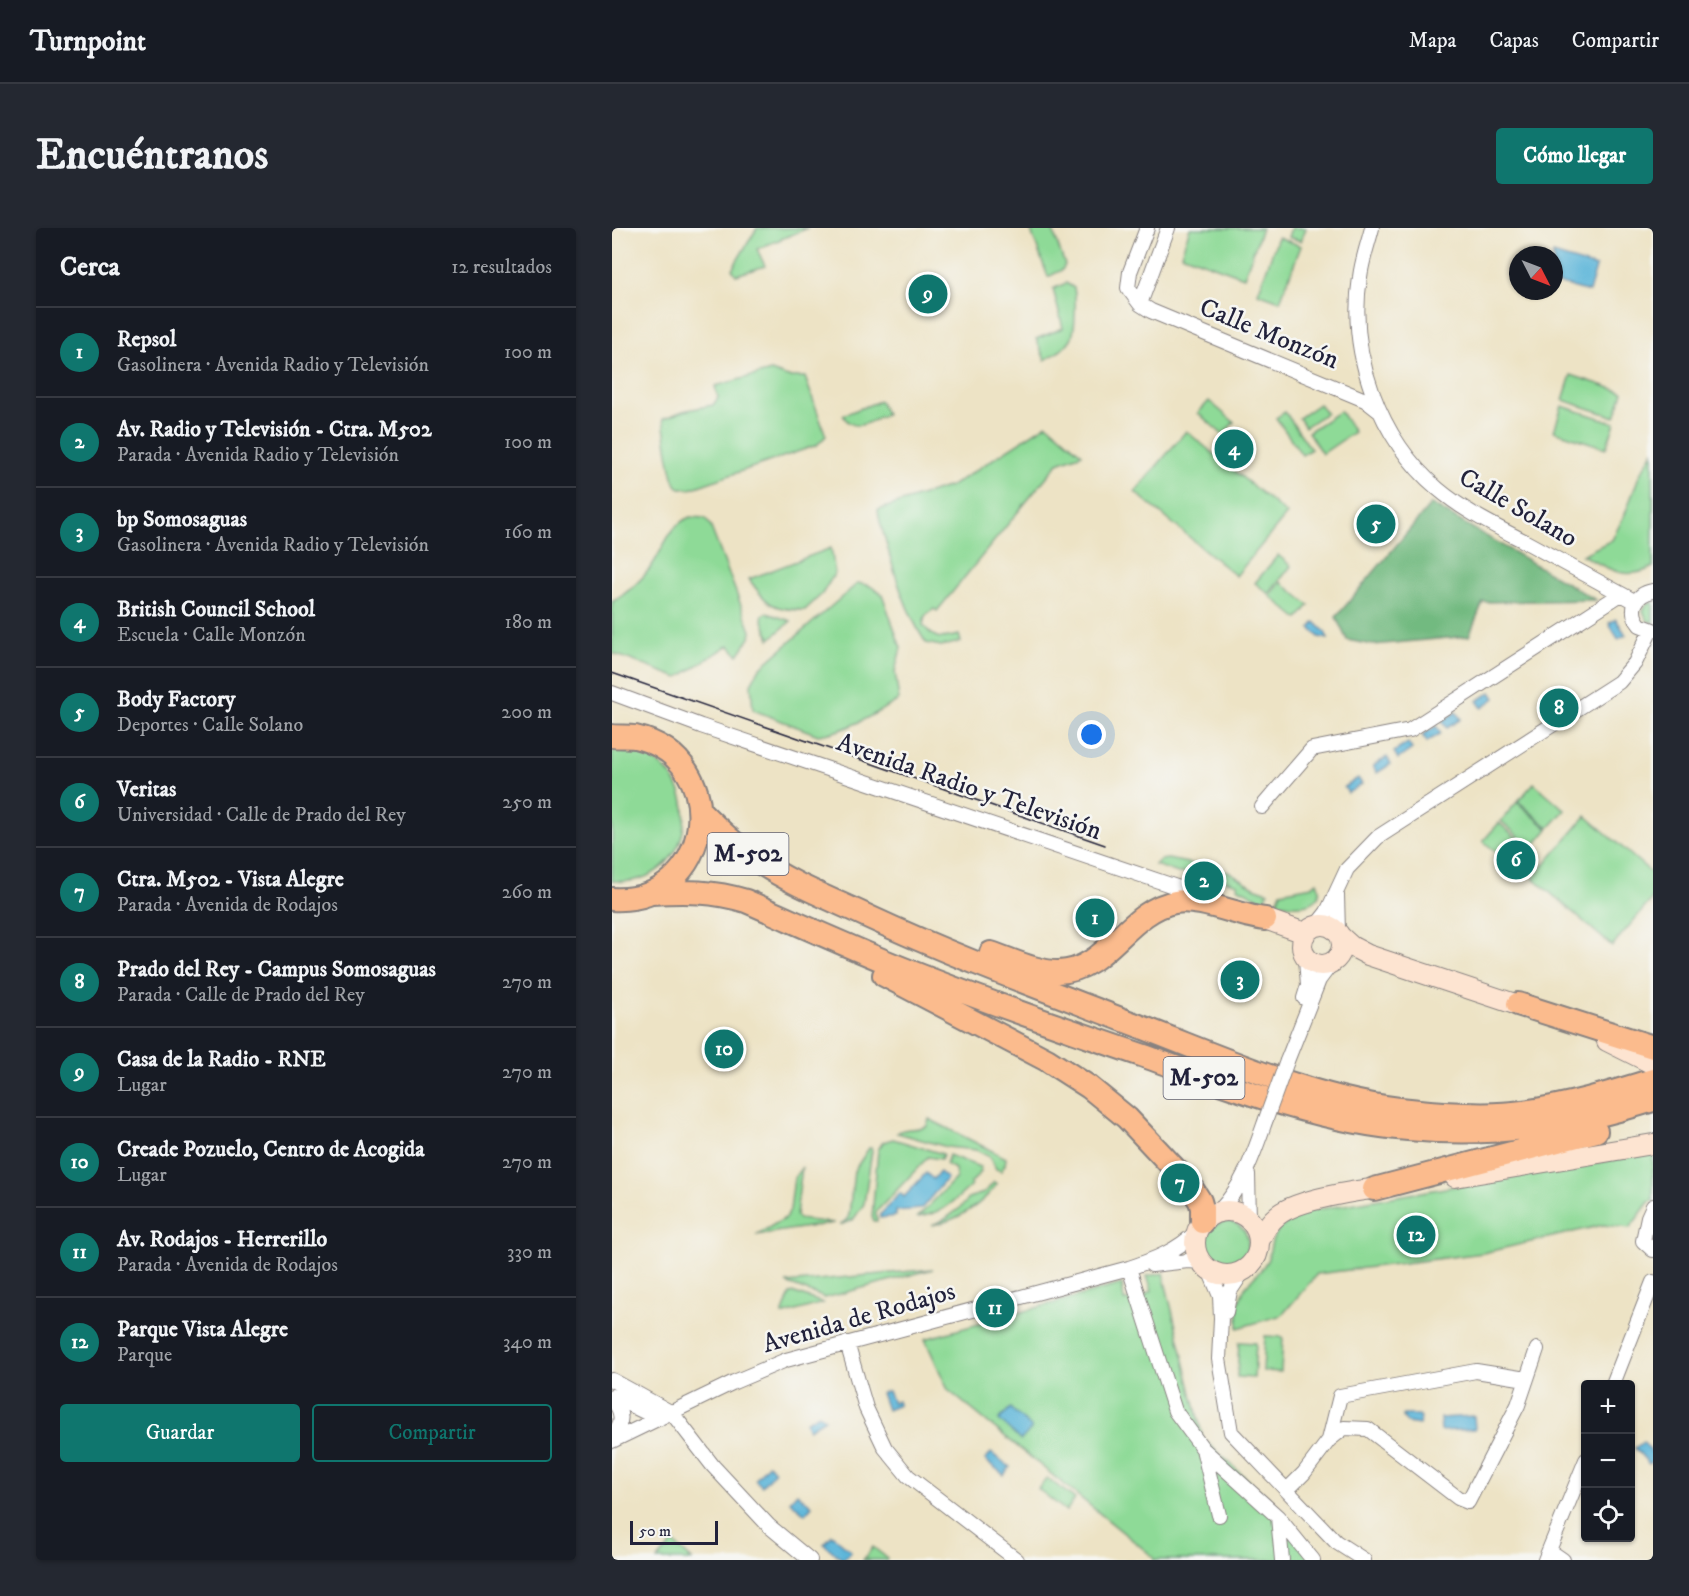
<!DOCTYPE html>
<html lang="es">
<meta charset="utf-8">
<style>
:root{--surface:#171b24;--page:#242831;--text:#f1f3f6;--muted:#9ea1a6;--line:#363941;--accent:#0f766e}
body{margin:0;font-family:"IM FELL DW Pica",serif;background:var(--page);color:var(--text)}
.controls{position:absolute;right:18px;bottom:18px;display:grid;overflow:hidden;border-radius:6px;box-shadow:0 2px 4px #0004}
.controls button{width:54px;height:54px;display:grid;place-items:center;padding:0;border:0;border-bottom:2px solid var(--line);background:var(--surface);color:var(--text);font:30px sans-serif}
.compass{position:absolute;left:897px;top:18px;width:54px;height:54px;border-radius:50%;background:var(--surface);box-shadow:0 2px 4px #0004;rotate:132deg}
.scale{position:absolute;left:18px;bottom:15px;width:88px;box-sizing:border-box;padding-left:6px;border:3px solid #22223b;border-top:0;font-size:16px;line-height:21px;white-space:nowrap;color:#22223b;-webkit-text-stroke:4px #f6f6f2;paint-order:stroke}
.you{position:absolute;left:480px;top:507px;width:21px;height:21px;margin:-15px;border:4px solid #fff;border-radius:50%;background:#1a73e8;box-shadow:0 0 0 9px #1a73e833}
.badge{display:grid;place-items:center;width:39px;height:39px;border-radius:50%;background:var(--accent);color:#fff;font-size:20px;font-weight:700}
.pin{position:absolute;translate:-50% -50%;border:3px solid #fff;box-shadow:0 2px 6px #0006}
.list{margin:0;padding:0;list-style:none}
h2{display:flex;justify-content:space-between;align-items:center;height:78px;margin:0;padding:0 24px;font-size:26px}
h2 small{font-size:20px;font-weight:400;color:var(--muted)}
.list li{display:grid;grid-template-columns:39px 1fr auto;gap:18px;align-items:center;box-sizing:border-box;height:90px;padding:0 24px;border-top:2px solid var(--line)}
.list b{display:block;font-size:22px;white-space:nowrap}
.list p{margin:0;font-size:20px;white-space:nowrap;color:var(--muted)}
.list em{font-size:20px;font-style:normal;color:var(--muted)}
.actions{display:flex;gap:12px;padding:18px 24px}
.actions a{flex:1;padding:14px 0;border:2px solid var(--accent);border-radius:6px;text-align:center;font-size:21px;color:var(--accent)}
.actions .main{background:var(--accent);color:#fff}
.icon{flex:none;width:33px;height:33px;fill:none;stroke:currentColor;stroke-width:2;stroke-linecap:round;stroke-linejoin:round}
.map{position:relative;flex:none;width:1041px;height:1332px;overflow:hidden;border-radius:6px}
header{display:flex;align-items:center;gap:36px;box-sizing:border-box;height:84px;padding:0 30px;background:var(--surface);border-bottom:2px solid var(--line)}
header strong{font-size:28px}
nav{display:flex;gap:33px;margin-inline-start:auto;font-size:21px}
.intro{display:flex;align-items:center;justify-content:space-between;box-sizing:border-box;height:144px;padding:0 36px}
h1{margin:0;font-size:42px}
.button{padding:15px 27px;border-radius:6px;background:var(--accent);color:#fff;font-size:21px;font-weight:700}
main{display:flex;gap:36px;padding:0 36px}
aside{flex:1;background:var(--surface);border-radius:6px;box-shadow:0 2px 4px #0004}
.map>svg:first-child{display:block}
.green{fill:#8eda97;stroke:#587e69;stroke-width:1.5}
.forest{fill:#72ba80;stroke:#4a6e5e;stroke-width:1.5}
.water{fill:#5bb5d9;stroke:#3e6c8a;stroke-width:1.5}
.lines{fill:none;stroke-linecap:round;stroke-linejoin:round}
.minor-casing{stroke:#888280;stroke-width:16}
.secondary-casing{stroke:#888280;stroke-width:22}
.trunk-casing{stroke:#888280;stroke-width:26}
.minor{stroke:#fff;stroke-width:14}
.secondary{stroke:#fde4d1;stroke-width:20}
.trunk{stroke:#fbbb8d;stroke-width:22}
.tram{stroke:#22223b;stroke-width:1.5}
.minor-bridge-casing{stroke:#888280;stroke-width:16;stroke-linecap:butt}
.minor-bridge{stroke:#fff;stroke-width:14}
.labels{text-anchor:middle;dominant-baseline:central;stroke-width:5;stroke-linejoin:round;paint-order:stroke}
.shield{fill:#f6f6f2;stroke:#626272;stroke-width:1.5}
.shield-label{font-size:24px;font-weight:bold;fill:#22223b}
.street-label{font-size:26px;fill:#22223b;stroke:#f6f6f2}
</style>
<header>
<strong>Turnpoint</strong>
<nav><a>Mapa</a><a>Capas</a><a>Compartir</a></nav>
</header>
<div class="intro"><h1>Encuéntranos</h1><a class="button">Cómo llegar</a></div>
<main>
<aside>
<h2>Cerca<small>12 resultados</small></h2>
<ul class="list">
<li><span class="badge">1</span><div><b>Repsol</b><p>Gasolinera · Avenida Radio y Televisión</p></div><em>100 m</em></li>
<li><span class="badge">2</span><div><b>Av. Radio y Televisión - Ctra. M502</b><p>Parada · Avenida Radio y Televisión</p></div><em>100 m</em></li>
<li><span class="badge">3</span><div><b>bp Somosaguas</b><p>Gasolinera · Avenida Radio y Televisión</p></div><em>160 m</em></li>
<li><span class="badge">4</span><div><b>British Council School</b><p>Escuela · Calle Monzón</p></div><em>180 m</em></li>
<li><span class="badge">5</span><div><b>Body Factory</b><p>Deportes · Calle Solano</p></div><em>200 m</em></li>
<li><span class="badge">6</span><div><b>Veritas</b><p>Universidad · Calle de Prado del Rey</p></div><em>250 m</em></li>
<li><span class="badge">7</span><div><b>Ctra. M502 - Vista Alegre</b><p>Parada · Avenida de Rodajos</p></div><em>260 m</em></li>
<li><span class="badge">8</span><div><b>Prado del Rey - Campus Somosaguas</b><p>Parada · Calle de Prado del Rey</p></div><em>270 m</em></li>
<li><span class="badge">9</span><div><b>Casa de la Radio - RNE</b><p>Lugar</p></div><em>270 m</em></li>
<li><span class="badge">10</span><div><b>Creade Pozuelo, Centro de Acogida</b><p>Lugar</p></div><em>270 m</em></li>
<li><span class="badge">11</span><div><b>Av. Rodajos - Herrerillo</b><p>Parada · Avenida de Rodajos</p></div><em>330 m</em></li>
<li><span class="badge">12</span><div><b>Parque Vista Alegre</b><p>Parque</p></div><em>340 m</em></li>
</ul>
<div class="actions"><a class="main">Guardar</a><a>Compartir</a></div>
</aside>
<div class="map">
<svg width="1041" height="1332" viewBox="0 0 1041 1332">
<rect width="100%" height="100%" fill="#f6f6f2"/>
<filter id="ink" filterUnits="userSpaceOnUse"><feTurbulence type="fractalNoise" baseFrequency=".0167" numOctaves="2"/><feDisplacementMap in="SourceGraphic" scale="12" xChannelSelector="R" yChannelSelector="G"/><feConvolveMatrix kernelMatrix="1 2 1 2 8 2 1 2 1" color-interpolation-filters="sRGB"/></filter>
<filter id="wash" filterUnits="userSpaceOnUse"><feTurbulence type="fractalNoise" baseFrequency=".008" numOctaves="4" result="noise"/><feDisplacementMap in="SourceGraphic" scale="24" xChannelSelector="R" yChannelSelector="G"/><feGaussianBlur stdDeviation="1.35" result="paint"/><feColorMatrix in="noise" values="0 0 0 0 0 0 0 0 0 0 0 0 0 0 0 0 0 1.4 0 .05"/><feComposite in="paint" operator="in"/></filter>
<g filter="url(#wash)">
<rect width="100%" height="100%" fill="#ede3c5"/>
<!-- green -->
<path class="green" d="M145,0H196L145,21L153,38L124,47L120,41Z
M418,0H440L453,37L450,42L436,49Z
M578,0H650L632,49L569,26Z
M679,0H694L689,13L676,9Z
M666,9L689,18L668,73L646,65Z
M454,55L462,60C464,69 464,103 459,111C453,121 443,126 433,132L424,111L451,100L441,61Z
M159,143L176,149H193L214,208L205,217L78,261C74,261 68,261 65,258C58,250 53,204 51,191L71,183L101,177L106,170L103,158Z
M959,147L1011,164L1003,189L951,172Z
M268,173L274,186C259,193 241,207 231,187Z
M597,173L622,194L611,207L586,185Z
M707,176L714,185L693,199L687,190Z
M950,178L1003,195L994,220L942,203Z
M728,183L742,204L710,226L696,204Z
M673,184L699,221L690,227L664,190Z
M435,196L470,226L446,235L325,383L322,381L313,388L311,397C324,413 328,411 347,407L349,414L329,418L314,415C294,384 283,348 274,314C271,303 267,294 266,282L341,257Z
M574,203L675,286L624,348L523,264Z
M1041,224V339C1013,354 995,340 970,327L1000,312L1013,286L1027,248Z
M78,289L93,290L98,297L139,403L138,410L126,427L117,417L66,450L0,425V374C15,365 29,353 39,339C52,321 56,298 78,289Z
M219,320L223,345L210,366L193,382C161,382 155,377 137,351Z
M666,327L679,338L657,366L643,355Z
M669,354L697,377L686,391L658,368Z
M246,355L258,358L270,366L289,420L283,443L287,472C263,486 234,504 206,507L141,482L139,456L148,440Z
M1041,374V395L1035,392L1031,383L1034,377Z
M155,385L179,393L158,411L150,390L151,387Z
M8,523C15,524 24,524 31,527C92,551 84,642 19,653C13,654 6,653 0,653V524Z
M922,555L953,582L937,600L906,573Z
M905,574L936,601L920,620L889,593Z
M974,588L1041,646V670L1000,718L921,650Z
M887,595L919,622L903,640L871,613Z
M556,631L616,643L642,659L656,664L652,673L625,659L626,656L591,646L566,645L543,637L548,632Z
M705,654C717,680 681,680 665,674L669,664L700,658Z
M317,891L394,930L393,937L389,943L384,941L378,929L364,922L335,919L285,905C294,898 305,903 315,898Z
M281,911L331,926L329,931L316,929L264,984L265,993H262L260,989L266,922L271,914Z
M257,920H259L260,922L252,976L241,992L228,997L235,991L237,987L242,943Z
M1041,925V973L1037,974L1018,1000L991,997L871,1025L705,1046L670,1087L626,1100V1077L633,1059L649,1042L656,1031L660,1013L667,1001L691,984Z
M337,927L368,939L369,944L358,956L359,958C340,975 332,985 306,989L344,950L343,941L334,936Z
M190,939L184,987L187,991L222,995L144,1007L175,989L178,982L182,950Z
M382,954L385,956C370,977 345,993 320,997L333,991L348,980L359,969L372,965Z
M594 1015a21 21 0 1 1 42 0a21 21 0 1 1-42 0Z
M321,1041L213,1070L174,1055Z
M551,1045L591,1211L663,1276L708,1332H542L540,1328L336,1162L313,1111L510,1056L512,1073L528,1070L540,1063L535,1048Z
M183,1065L211,1075L170,1087L178,1066Z
M653,1108L671,1109L669,1144L651,1143Z
M627,1114L644,1115L642,1150L625,1149Z
M435,1250L463,1271L454,1283L426,1261Z
M61,1314L80,1332H45Z
M261,1319L275,1330L274,1332H251Z"/>
<!-- forest -->
<path class="forest" d="M819,276L984,372L871,374L857,408L761,417L735,412L724,389Z"/>
<!-- water -->
<path class="water" d="M941,26L984,39L977,64L942,54Z
M1004,391L1014,407L1006,411L997,395Z
M703,394L713,404L716,411L707,409L698,400Z
M879,464L883,470L870,480L865,473Z
M844,484L849,491L835,500L830,493Z
M824,498L829,505L815,514L810,507Z
M796,515L800,521L786,531L782,524Z
M775,529L779,536L765,545L761,538Z
M746,550L750,556L736,565L732,559Z
M328,944L335,950L309,981L284,983V988L268,990V987L288,965L292,969L314,945L321,951Z
M276,1163L281,1175L286,1173L287,1177L275,1182L269,1165Z
M398,1180L420,1200L409,1212L387,1192Z
M207,1186L213,1191L197,1201L193,1194Z
M791,1187H807L809,1189L807,1197L795,1195L791,1189Z
M862,1188L863,1201L829,1203L828,1190Z
M1031,1214L1041,1226V1233L1037,1236L1023,1220Z
M379,1225L398,1239L392,1247L373,1232Z
M156,1236L163,1243L150,1258L143,1252Z
M185,1265L200,1278L193,1286L178,1273Z
M220,1307L239,1323L231,1332L212,1316Z"/>
</g>
<g filter="url(#ink)">
<g class="lines">
<defs>
<path id="minor" d="M535,0L518,44L516,60L528,76L539,83L753,172L767,183
M760,0C756,16 750,32 748,49C736,125 767,211 826,261C852,283 883,298 912,313C949,333 986,353 1024,374
M528,76L556,0
M1041,363C1023,366 1016,383 1028,397L1041,402
M0,465L89,498L591,668
M650,579L700,521L798,502L1009,366
M725,667L726,704
M704,698L715,684L735,641L766,609L1007,454L1023,435L1039,402
M692,770L696,757L694,731
M675,833L707,752L719,736
M636,946L637,992
M1041,978L1036,989L1031,1013L1041,1022
M607,983C632,957 642,925 654,891
M540,1037L576,1033L589,1034
M517,1040L563,1183L591,1221L666,1289L701,1332
M597,1042L608,1068L609,1090L607,1131L619,1204L724,1314L752,1332
M614,1084L618,1063L632,1042
M235,1115L254,1180L273,1220L296,1248L405,1332
M0,1152L60,1185L101,1238L157,1298L198,1332
M1001,1156L1041,1054
M0,1168L47,1191
M0,1171C11,1184 12,1195 0,1207
M717,1212L728,1168L864,1143L914,1151
M0,1213L122,1154L174,1132L517,1040C541,1032 565,1023 584,1004
M591,1221L607,1287
M675,1262L692,1245L717,1212L732,1200L756,1201L846,1270L856,1274L906,1177L925,1121
M666,1289L670,1332
M938,1323L951,1332
M933,1332L974,1232"/>
<path id="secondary" d="M653,691L690,704H695
M690 717a20 20 0 1 1 40 0a20 20 0 1 1-40 0Z
M729,709L739,718L756,727L921,782
M995,813L1041,836
M843,949L1041,916
M583 1015a32 32 0 1 1 64 0a32 32 0 1 1-64 0Z
M647,1014C651,1004 657,994 666,987C686,971 748,962 775,959"/>
<path id="trunk" d="M0,508C7,509 16,508 23,509C122,531 101,677 0,671
M88,583C105,600 123,617 143,631C177,655 219,671 257,689C343,729 431,761 519,795C607,828 705,874 798,882C835,886 874,889 911,884C955,878 999,865 1041,852
M40,665C74,663 101,663 134,673C187,696 239,720 292,741C372,773 453,801 535,829C619,859 707,894 796,901C884,909 958,898 1041,872
M379,725C400,732 424,744 446,744C495,743 515,683 563,674C586,669 627,688 653,691
M272,747L435,832L477,859L515,890L577,956L588,973L590,980V994
M906,776L1041,819
M762,961L984,903"/>
</defs>
<!-- minor casing -->
<use href="#minor" class="minor-casing"/>
<!-- secondary casing -->
<use href="#secondary" class="secondary-casing"/>
<!-- trunk casing -->
<use href="#trunk" class="trunk-casing"/>
<!-- minor -->
<use href="#minor" class="minor"/>
<!-- secondary -->
<use href="#secondary" class="secondary"/>
<!-- trunk -->
<use href="#trunk" class="trunk"/>
<!-- tram -->
<path class="tram" d="M0,445L493,617"/>
<defs>
<path id="minor-bridge" d="M654,891L675,833"/>
</defs>
<!-- minor-bridge casing -->
<use href="#minor-bridge" class="minor-bridge-casing"/>
<!-- minor-bridge -->
<use href="#minor-bridge" class="minor-bridge"/>
</g>
</g>
<g class="labels">
<!-- shield labels -->
<g class="shield">
<rect x="95.5" y="605" width="81" height="42" rx="4.5"/>
<rect x="551.5" y="829" width="81" height="42" rx="4.5"/>
</g>
<g class="shield-label">
<text x="136" y="626">M-502</text>
<text x="592" y="850">M-502</text>
</g>
<!-- street labels -->
<g class="street-label">
<text transform="translate(657 106) rotate(22)">Calle Monzón</text>
<text transform="translate(906 280) rotate(30)">Calle Solano</text>
<text transform="translate(357 559) rotate(19)">Avenida Radio y Televisión</text>
<text transform="translate(247 1090) rotate(-16)">Avenida de Rodajos</text>
</g>
</g>
</svg>
<div class="controls">
<button>+</button>
<button>−</button>
<button><svg class="icon" aria-label="locate" viewBox="0 0 24 24"><circle cx="12" cy="12" r="6"/><path d="M12 2v4M12 18v4M2 12h4M18 12h4"/></svg></button>
</div>
<svg class="compass" viewBox="-18 -18 36 36"><path d="M0-13l5 13h-10z" fill="#e53935"/><path d="M0 13l5-13h-10z" fill="#9ea1a6"/></svg>
<div class="scale">50 m</div>
<div class="you"></div>
<div class="pin badge" style="left:483px;top:690px">1</div>
<div class="pin badge" style="left:592px;top:653px">2</div>
<div class="pin badge" style="left:628px;top:752px">3</div>
<div class="pin badge" style="left:622px;top:221px">4</div>
<div class="pin badge" style="left:764px;top:296px">5</div>
<div class="pin badge" style="left:904px;top:632px">6</div>
<div class="pin badge" style="left:568px;top:955px">7</div>
<div class="pin badge" style="left:947px;top:480px">8</div>
<div class="pin badge" style="left:316px;top:66px">9</div>
<div class="pin badge" style="left:112px;top:821px">10</div>
<div class="pin badge" style="left:383px;top:1080px">11</div>
<div class="pin badge" style="left:804px;top:1007px">12</div>
</div>
</main>
